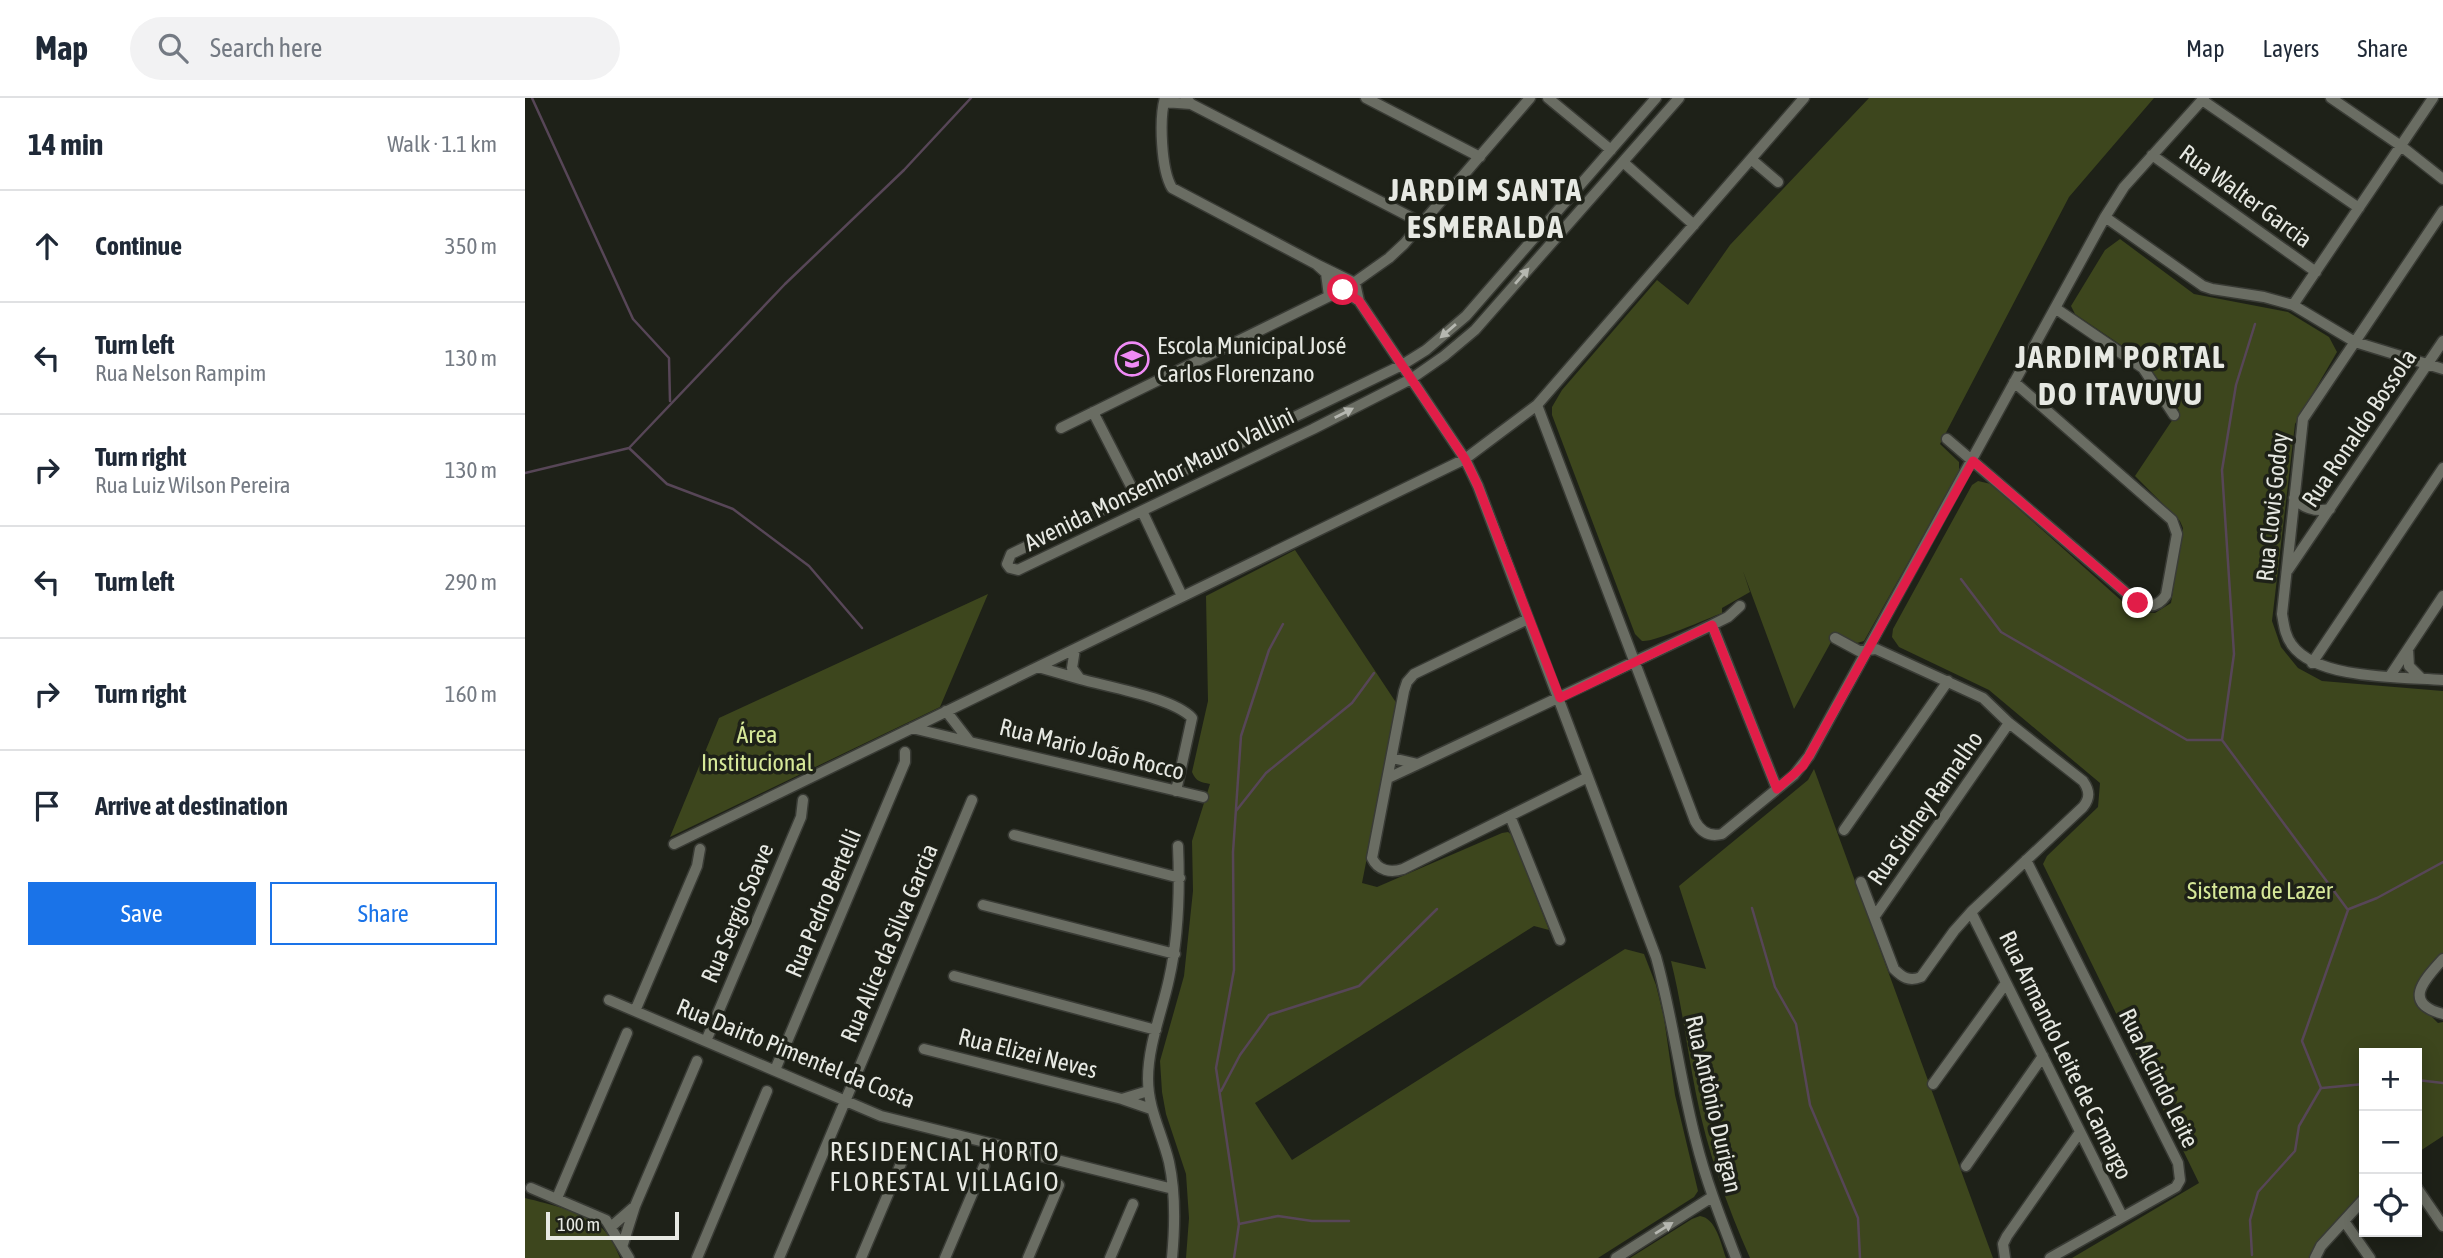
<!DOCTYPE html>
<meta charset="utf-8">
<style>
:root{--surface:#fff;--page:#f2f2f3;--text:#1f2937;--muted:#747a83;--line:#e0e1e3;--accent:#1a73e8}
body{margin:0;font-family:"Asap Condensed",sans-serif;background:var(--page);color:var(--text)}
.controls{position:absolute;right:21px;bottom:21px;display:grid;overflow:hidden;border-radius:0px;box-shadow:0 4px 18px #0003}
.controls button{width:63px;height:63px;display:grid;place-items:center;padding:0;border:0;border-bottom:2px solid var(--line);background:var(--surface);color:var(--text);font:35px sans-serif}
.scale{position:absolute;left:21px;bottom:18px;width:133px;box-sizing:border-box;padding-left:7px;border:4px solid #e7e9e3;border-top:0;font-size:19px;line-height:24px;white-space:nowrap;color:#e7e9e3;-webkit-text-stroke:5px #1e2118;paint-order:stroke}
.stop{position:absolute;width:21px;height:21px;margin:-16px;border:5px solid #e11d48;border-radius:50%;background:#fff}
.stop.end{background:#e11d48;border-color:#fff;box-shadow:0 2px 7px #0008}
.list{margin:0;padding:0;list-style:none}
h2{display:flex;justify-content:space-between;align-items:center;height:91px;margin:0;padding:0 28px;font-size:30px}
h2 small{font-size:23px;font-weight:400;color:var(--muted)}
.list li{display:grid;grid-template-columns:46px 1fr auto;gap:21px;align-items:center;box-sizing:border-box;height:112px;padding:0 28px;border-top:2px solid var(--line)}
.list b{display:block;font-size:26px;white-space:nowrap}
.list p{margin:0;font-size:23px;white-space:nowrap;color:var(--muted)}
.list em{font-size:23px;font-style:normal;color:var(--muted)}
.actions{display:flex;gap:14px;padding:21px 28px}
.actions a{flex:1;padding:16px 0;border:2px solid var(--accent);border-radius:0px;text-align:center;font-size:24px;color:var(--accent)}
.actions .main{background:var(--accent);color:#fff}
.icon{flex:none;width:38px;height:38px;fill:none;stroke:currentColor;stroke-width:2;stroke-linecap:round;stroke-linejoin:round}
.map{position:relative;flex:none;width:1918px;height:1160px;overflow:hidden}
header{display:flex;align-items:center;gap:42px;box-sizing:border-box;height:98px;padding:0 35px;background:var(--surface);border-bottom:2px solid var(--line)}
header strong{font-size:33px}
nav{display:flex;gap:38px;margin-inline-start:auto;font-size:24px}
.search{width:490px;height:63px;background:var(--page);display:flex;align-items:center;gap:18px;box-sizing:border-box;padding:0 24px;border-radius:38px;color:var(--muted);font-size:26px}
main{display:flex}
aside{flex:1;background:var(--surface)}
.map>svg:first-child{display:block}
.green{fill:#3d461d}
.lines{fill:none;stroke-linecap:round;stroke-linejoin:round}
.stream{stroke:#574657;stroke-width:2.5}
.street-casing{stroke:#393b35;stroke-width:13}
.street{stroke:#6a6d63;stroke-width:10}
.oneway{fill:#b5b7b0}
.route{stroke:#e11d48;stroke-width:9}
.labels{text-anchor:middle;dominant-baseline:central;stroke-width:7;stroke-linejoin:round;paint-order:stroke}
.street-label{font-size:24px;fill:#e7e9e3;stroke:#1e2118}
.poi-label{font-size:24px;fill:#e7e9e3;stroke:#1e2118;text-anchor:start}
.park-label{font-size:24px;fill:#d6e899;stroke:#1e2118}
.neighbourhood-label{font-size:26px;letter-spacing:2px;fill:#e7e9e3;stroke:#1e2118}
.district-label{font-size:32px;font-weight:bold;letter-spacing:2px;fill:#e7e9e3;stroke:#1e2118}
</style>
<header>
<strong>Map</strong>
<div class="search"><svg class="icon" aria-label="search" viewBox="0 0 24 24"><circle cx="10" cy="10" r="6"/><path d="M15 15l6 6"/></svg>Search here</div>
<nav><a>Map</a><a>Layers</a><a>Share</a></nav>
</header>
<main>
<aside>
<h2>14 min<small>Walk · 1.1 km</small></h2>
<ul class="list">
<li><svg class="icon" aria-label="ahead" viewBox="0 0 24 24"><path d="M12 20V5M6 11l6-6 6 6"/></svg><div><b>Continue</b></div><em>350 m</em></li>
<li><svg class="icon" aria-label="left" viewBox="0 0 24 24"><path d="M17 20v-9H6M10 6l-5 5 5 5"/></svg><div><b>Turn left</b><p>Rua Nelson Rampim</p></div><em>130 m</em></li>
<li><svg class="icon" aria-label="right" viewBox="0 0 24 24"><path d="M7 20v-9h11M14 6l5 5-5 5"/></svg><div><b>Turn right</b><p>Rua Luiz Wilson Pereira</p></div><em>130 m</em></li>
<li><svg class="icon" aria-label="left" viewBox="0 0 24 24"><path d="M17 20v-9H6M10 6l-5 5 5 5"/></svg><div><b>Turn left</b></div><em>290 m</em></li>
<li><svg class="icon" aria-label="right" viewBox="0 0 24 24"><path d="M7 20v-9h11M14 6l5 5-5 5"/></svg><div><b>Turn right</b></div><em>160 m</em></li>
<li><svg class="icon" aria-label="arrive" viewBox="0 0 24 24"><path d="M6 21V4h12l-3 4 3 4H6"/></svg><div><b>Arrive at destination</b></div></li>
</ul>
<div class="actions"><a class="main">Save</a><a>Share</a></div>
</aside>
<div class="map">
<svg width="1918" height="1160" viewBox="0 0 1918 1160">
<rect width="100%" height="100%" fill="#1e2118"/>
<!-- green -->
<path class="green" d="M1344,0H1629L1544,99L1415,346L1434,364V374L1339,543L1332,545L1311,535L1269,611L1218,473L1225,494L1197,510V515C1182,521 1127,545 1117,543L1110,536L1027,317V309L1037,292L1132,182L1163,207L1205,147Z
M1595,141L1669,196L1763,214L1804,239L1812,254L1770,326L1747,523L1756,549L1773,570L1797,583L1918,593V855C1903,870 1889,881 1891,903L1913,925L1918,924V1038L1892,1055V955H1839V1094L1799,1137L1785,1160H1547L1674,1085L1518,766L1522,758L1573,709L1575,685L1464,592L1374,549L1367,539L1368,531L1447,387L1453,383L1466,386L1608,513L1630,515L1646,505L1658,430L1655,423L1610,378L1654,312L1621,264L1550,216L1546,208L1580,152Z
M770,452L872,606L837,785L852,789L977,735L983,734L987,737L1024,832L1009,828L730,1005L767,1062L1100,851L1119,856L1131,887L1139,920L1150,997L1173,1093L1169,1099L1073,1160H661L664,1120L661,1076L641,1016L637,994L635,963L659,878L668,793L667,743L685,686C676,684 671,684 667,674L683,603L681,498Z
M463,496L415,609L145,739L194,620Z
M1289,671L1468,1160H1225C1202,1108 1182,1052 1171,996C1162,951 1157,907 1146,863L1181,871L1154,788L1283,682Z
M0,1100C24,1106 60,1114 78,1131C86,1139 91,1150 95,1160H0Z
M1175,1118C1191,1120 1196,1146 1201,1160H1105L1167,1121Z"/>
<g class="lines">
<!-- stream -->
<path class="stream" d="M7,0L108,221L144,260L145,303
M104,350L142,386L208,411L284,468L337,530
M0,375L104,350L260,186L379,72L446,0
M1436,481L1476,534L1662,642H1697L1823,812L1777,943L1796,990L1774,1028L1770,1053L1733,1094L1725,1122L1727,1157
M1697,642L1709,556L1697,372L1711,287L1730,226
M711,713L741,675L827,605L849,575
M1227,810L1250,889L1271,926L1285,1007L1333,1120L1335,1160
M1824,811L1852,800L1918,764
M1892,982L1918,985
M1797,990L1839,986
M696,993L715,957L744,917L834,888L912,811
M714,1126L753,1118L787,1123H824
M709,1160L714,1126L691,970L709,872L708,754L716,638L744,552L758,526"/>
<defs>
<path id="street" d="M640,0C634,20 636,72 647,90L791,166
M841,0L955,59
M1023,0L1086,52
M1131,0L941,218L901,252L877,267L486,456L482,466L485,470L493,472L497,470L788,331L886,281L919,258L950,232L1154,0
M1806,0L1876,48L1918,81
M1677,2L1834,110
M639,4L666,6L661,0
M666,6L897,125
M1627,57L1791,174
M1226,61L1253,84
M1098,64L1169,127
M1918,113L1778,321L1757,516C1759,527 1760,538 1767,547C1792,582 1878,579 1918,582
M1580,119L1678,188L1687,191L1739,199L1768,207L1830,244L1918,271
M801,175L818,192L834,203L830,185L791,166L801,175L804,198
M834,203L940,361L953,388L1131,859C1148,920 1155,982 1171,1043C1181,1083 1196,1121 1211,1160
M1768,207L1908,0
M1530,210L1618,270L1649,317
M1012,307L1170,723C1176,734 1185,739 1197,736L1269,677L1284,658L1580,119L1599,89L1679,0
M568,314L610,396
M536,330L823,189L864,160L879,146L1005,0
M1422,341L1613,505C1625,510 1634,508 1641,497L1652,436L1647,422L1489,284
M1769,400C1779,411 1791,414 1805,411
M617,413L657,498
M1763,472L1918,243
M1003,521L889,576L882,584L879,593L847,760C853,773 866,775 878,771L1063,679
M1187,527L1252,691
M1310,540L1334,553L1351,551L1458,600L1484,625L1558,683C1565,693 1565,700 1558,709L1446,814L1429,833L1396,879C1384,884 1377,879 1369,871L1336,784
M1883,551L1884,568L1896,580
M1787,565L1918,370
M513,569L555,581L547,570L550,551
M1865,578L1918,498
M555,581C583,589 649,600 667,620L651,693
M387,630L445,644L421,613
M445,644L678,699
M893,666L1187,527L1203,519L1215,508
M863,680L893,666L867,660
M985,718L1035,842
M1319,732L1423,583
M489,737L655,780
M149,746L940,361L1012,307L1279,0
M1501,762L1653,1065L1655,1082L1651,1089L1525,1160
M458,807L650,856
M1446,814L1597,1118
M1350,818L1484,625
M1918,861C1900,881 1876,905 1918,916
M429,878L631,932
M84,902L356,1018L648,1091
M110,913L172,768L175,751
M181,943L276,719L278,702
M399,951L597,1001
M250,972L380,664V654
M1408,986L1481,885
M623,993L597,1001L626,1011
M1441,1068L1518,958
M6,1090L81,1122L104,1160
M1892,1090L1918,1128
M32,1100L102,935
M110,1108L172,963
M1819,1123L1845,1160
M87,1128L110,1108L98,1146
M172,1160L242,993
M254,1160L447,702
M336,1160L383,1049
M420,1160L459,1068
M503,1160L534,1087
M585,1160L608,1106
M647,1160C650,1128 651,1096 644,1064C637,1035 623,1011 623,981C623,947 637,914 644,881C654,837 655,793 653,748
M1091,1160L1187,1099
M1480,1160L1478,1146L1482,1138L1555,1034
M1790,1160L1796,1148L1839,1101"/>
</defs>
<!-- street casing -->
<use href="#street" class="street-casing"/>
<!-- street -->
<use href="#street" class="street"/>
</g>
<!-- one-way arrows -->
<defs><path id="oneway-solid" d="M-6-.8H1V-3.2L6.5 0L1 3.2V.8H-6Z" transform="scale(1.75)"/></defs>
<g class="oneway">
<use href="#oneway-solid" transform="translate(997 178) rotate(-49)"/>
<use href="#oneway-solid" transform="translate(923 233) rotate(139)"/>
<use href="#oneway-solid" transform="translate(819 315) rotate(-27)"/>
<use href="#oneway-solid" transform="translate(1139 1130) rotate(-32)"/>
</g>
<g class="lines">
<!-- route -->
<path class="route" d="M818,192L834,203L940,361L953,388L1035,600L1187,527L1252,691L1278,668L1284,658L1448,363L1613,505"/>
</g>
<!-- icons -->
<defs>
<symbol id="school-ring" viewBox="-11 -11 22 22"><circle r="9.5" fill="#1e2118" stroke="#f08bf6" stroke-width="1.5"/><path d="M0-5L7-2L0 1L-7-2ZM-4 1L0 2.5L4 1V4Q0 6-4 4Z" fill="#f08bf6"/></symbol>
</defs>
<g fill-rule="evenodd">
<use href="#school-ring" x="588" y="242" width="38" height="38"/>
</g>
<g class="labels">
<!-- street labels -->
<g class="street-label">
<text transform="translate(1721 98) rotate(36)">Rua Walter Garcia</text>
<text transform="translate(1834 330) rotate(-56)">Rua Ronaldo Bossola</text>
<text transform="translate(634 381) rotate(-26)">Avenida Monsenhor Mauro Vallini</text>
<text transform="translate(1747 409) rotate(-84)">Rua Clovis Godoy</text>
<text transform="translate(567 651) rotate(14)">Rua Mario João Rocco</text>
<text transform="translate(1400 710) rotate(-55)">Rua Sidney Ramalho</text>
<text transform="translate(298 805) rotate(-67)">Rua Pedro Bertelli</text>
<text transform="translate(212 815) rotate(-67)">Rua Sergio Soave</text>
<text transform="translate(364 845) rotate(-67)">Rua Alice da Silva Garcia</text>
<text transform="translate(271 955) rotate(22)">Rua Dairto Pimentel da Costa</text>
<text transform="translate(503 955) rotate(14)">Rua Elizei Neves</text>
<text transform="translate(1541 957) rotate(64)">Rua Armando Leite de Camargo</text>
<text transform="translate(1634 980) rotate(64)">Rua Alcindo Leite</text>
<text transform="translate(1189 1006) rotate(77)">Rua Antônio Durigan</text>
</g>
<!-- poi labels -->
<g class="poi-label">
<text x="632" y="247">Escola Municipal José<tspan x="632" dy="28">Carlos Florenzano</tspan></text>
</g>
<!-- park labels -->
<g class="park-label">
<text x="232" y="636">Área<tspan x="232" dy="28">Institucional</tspan></text>
<text x="1735" y="792">Sistema de Lazer</text>
</g>
<!-- neighbourhood labels -->
<g class="neighbourhood-label">
<text x="420" y="1054">RESIDENCIAL HORTO<tspan x="420" dy="30">FLORESTAL VILLAGIO</tspan></text>
</g>
<!-- district labels -->
<g class="district-label">
<text x="961" y="91">JARDIM SANTA<tspan x="961" dy="37">ESMERALDA</tspan></text>
<text x="1596" y="258">JARDIM PORTAL<tspan x="1596" dy="37">DO ITAVUVU</tspan></text>
</g>
</g>
</svg>
<div class="controls">
<button>+</button>
<button>−</button>
<button><svg class="icon" aria-label="locate" viewBox="0 0 24 24"><circle cx="12" cy="12" r="6"/><path d="M12 2v4M12 18v4M2 12h4M18 12h4"/></svg></button>
</div>
<div class="scale">100 m</div>
<div class="stop" style="left:818px;top:192px"></div>
<div class="stop end" style="left:1613px;top:505px"></div>
</div>
</main>
